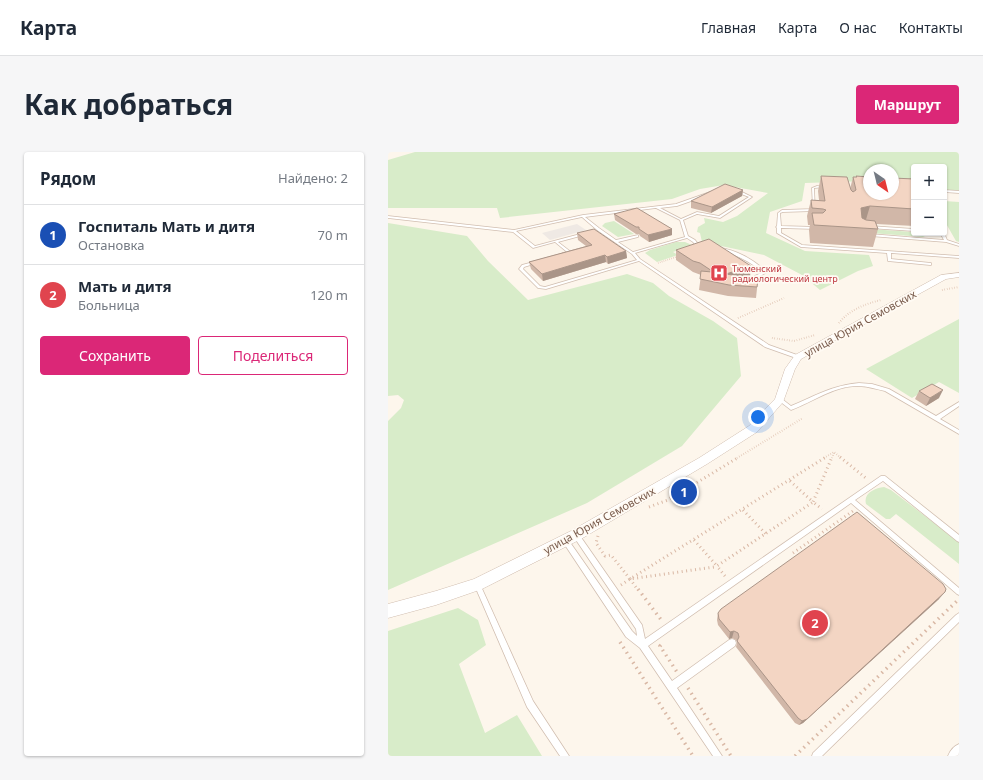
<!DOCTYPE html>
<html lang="ru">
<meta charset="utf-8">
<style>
:root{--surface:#fff;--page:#f6f6f7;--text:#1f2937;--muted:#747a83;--line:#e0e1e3;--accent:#db2777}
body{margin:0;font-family:"Noto Sans",sans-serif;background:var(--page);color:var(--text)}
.controls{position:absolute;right:12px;top:12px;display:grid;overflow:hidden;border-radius:4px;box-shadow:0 1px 3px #0004}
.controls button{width:36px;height:36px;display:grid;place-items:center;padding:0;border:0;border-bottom:1px solid var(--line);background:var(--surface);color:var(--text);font:20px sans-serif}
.compass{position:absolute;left:475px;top:12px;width:36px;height:36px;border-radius:50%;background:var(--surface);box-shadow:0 1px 3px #0004;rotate:145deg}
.you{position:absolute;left:370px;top:265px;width:14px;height:14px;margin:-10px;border:3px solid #fff;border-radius:50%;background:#1a73e8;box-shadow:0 0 0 6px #1a73e833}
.badge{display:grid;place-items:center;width:26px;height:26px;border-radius:50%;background:var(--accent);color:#fff;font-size:13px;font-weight:700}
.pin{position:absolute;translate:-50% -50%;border:2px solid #fff;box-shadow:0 1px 4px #0006}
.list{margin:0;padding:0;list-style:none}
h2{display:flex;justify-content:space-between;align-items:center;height:52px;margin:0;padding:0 16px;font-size:17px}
h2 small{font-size:13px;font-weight:400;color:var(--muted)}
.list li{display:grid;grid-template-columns:26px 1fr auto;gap:12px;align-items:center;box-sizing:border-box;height:60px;padding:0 16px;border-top:1px solid var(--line)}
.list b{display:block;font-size:15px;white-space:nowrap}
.list p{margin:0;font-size:13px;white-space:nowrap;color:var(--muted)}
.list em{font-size:13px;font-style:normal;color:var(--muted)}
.actions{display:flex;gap:8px;padding:12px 16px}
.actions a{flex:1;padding:9px 0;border:1px solid var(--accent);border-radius:4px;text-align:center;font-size:14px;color:var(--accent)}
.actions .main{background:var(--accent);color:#fff}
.map{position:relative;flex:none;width:571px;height:604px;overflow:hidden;border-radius:4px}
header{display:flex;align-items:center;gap:24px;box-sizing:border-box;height:56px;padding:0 20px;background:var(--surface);border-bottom:1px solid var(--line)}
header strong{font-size:19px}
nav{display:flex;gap:22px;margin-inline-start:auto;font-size:14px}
.intro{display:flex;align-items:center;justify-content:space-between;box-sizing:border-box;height:96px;padding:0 24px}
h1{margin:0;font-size:28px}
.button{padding:10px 18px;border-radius:4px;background:var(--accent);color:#fff;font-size:14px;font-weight:700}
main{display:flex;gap:24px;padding:0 24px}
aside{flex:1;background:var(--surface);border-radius:4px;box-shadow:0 1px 3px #0004}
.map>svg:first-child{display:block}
.industrial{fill:#efe9e4}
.green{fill:#d8ecc9}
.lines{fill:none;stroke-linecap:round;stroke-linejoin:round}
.lane-casing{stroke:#d1beb0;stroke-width:1.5}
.street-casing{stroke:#d1beb0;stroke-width:1}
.path-far3{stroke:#d9b8a5;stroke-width:1.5;stroke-dasharray:0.5 1.5;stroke-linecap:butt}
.path-far2{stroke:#d9b8a5;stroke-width:2;stroke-dasharray:0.5 2;stroke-linecap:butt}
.path-far1{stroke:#d9b8a5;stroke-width:3;stroke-dasharray:1 3.5;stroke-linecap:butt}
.path{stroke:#d9b8a5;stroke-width:3.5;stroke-dasharray:1.5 4.5;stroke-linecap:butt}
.lane{fill:#fff;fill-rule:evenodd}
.street{fill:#fff;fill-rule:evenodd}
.wall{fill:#d1b7a8}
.shaded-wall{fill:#aa9588}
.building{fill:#f3d5c3;stroke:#aa9588}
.labels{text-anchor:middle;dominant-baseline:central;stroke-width:3.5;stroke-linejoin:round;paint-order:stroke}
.far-health-label{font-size:9px;fill:#be3a42;stroke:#fffaf3;text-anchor:start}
.street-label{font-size:11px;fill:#7a5c4d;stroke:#fffaf3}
</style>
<header>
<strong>Карта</strong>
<nav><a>Главная</a><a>Карта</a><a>О нас</a><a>Контакты</a></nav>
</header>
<div class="intro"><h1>Как добраться</h1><a class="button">Маршрут</a></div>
<main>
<aside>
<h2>Рядом<small>Найдено: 2</small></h2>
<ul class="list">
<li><span class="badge" style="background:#1a4fb4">1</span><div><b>Госпиталь Мать и дитя</b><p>Остановка</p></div><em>70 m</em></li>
<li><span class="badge" style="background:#e0444e">2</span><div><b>Мать и дитя</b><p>Больница</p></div><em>120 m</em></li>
</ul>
<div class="actions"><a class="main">Сохранить</a><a>Поделиться</a></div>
</aside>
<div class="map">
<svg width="571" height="604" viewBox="0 0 571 604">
<rect width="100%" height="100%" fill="#fdf6ec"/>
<!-- industrial -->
<path class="industrial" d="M189,72L198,78L162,88L154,81Z"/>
<!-- green -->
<path class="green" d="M27,0H571V41L556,40V15H526V37L505,35V18H481V29L417,31L414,49L382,60L378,81L417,99L481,103L485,114L470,119L432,138L414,123L376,103L314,90L312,81L309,80L310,75L317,71L316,66L335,70L349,64L380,41L336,33L312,37L284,47L112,66L109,56H0V8Z
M556,49L571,50V90L568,89L556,68Z
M226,69L246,82L230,85L214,74L217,71Z
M0,71L79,84L100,109L140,148L239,122L265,131L281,144L325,169L349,186L353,224L294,294L199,351L0,438V269L13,256L16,248L10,243L0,244Z
M481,77L526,80V81H536L539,83L535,85L483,81Z
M288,90H297L304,93L285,100L290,103L269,110L257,101L262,98Z
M571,167V241L551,230L524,246L478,217Z
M496,335L503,338L571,390V412L508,362L502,367H498L478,352C475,341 487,336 496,335Z
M70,456L90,468L98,493L71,512L97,581L129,563L154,604H0V479Z"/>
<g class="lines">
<defs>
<path id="lane" d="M429,34L438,35L426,36L427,59L395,60L392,61L393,74L428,75L430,76L428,77L393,76V81L414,93L571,104V106L503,101V107L543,111V113H542L500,109L499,101L413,95L389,81V76L388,75L389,74L390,61L394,58L425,57L424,36Z
M348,38H350L364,45L332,66L309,62L295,68L300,84L307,88L310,92H315V94H308L305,90L299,86L247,101L252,107L381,193L412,204V206H408L377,195L251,109L158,137L150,136L131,117L134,113L149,109V111L136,115L135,117L152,134L157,135L249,108L244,102L209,78L194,65L128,79L147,94L196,81V83L170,90L183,100L176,103H175V101L179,100L167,90L145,96L125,80L0,66V64L126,78L195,63L288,52L322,40L323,42L289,54L272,56L293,67L309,60L331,64L361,45L348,40ZM268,56L292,68L297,85L245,100L230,90L250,85V83L228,88L211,76L197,65Z
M556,38L571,39V41L556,40Z
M482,74L526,77V79L481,76L480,75Z
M552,81H556L559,88L571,92V94L558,90L482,84L480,83L482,82L556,88Z
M331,96C348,97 367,109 379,120L369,126H367V124L375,120C361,109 347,102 331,98Z
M471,231L484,232L501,237L548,264L571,250V254L552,267L571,278V282L497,239C488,237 479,234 470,234C445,234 425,250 403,258L390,248L392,246L394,247L403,254C427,244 445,233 471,231Z
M493,324H497L571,383V390L569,389L495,329L467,348L571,436V443L569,442L463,351L260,494L284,529L341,488L344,487L347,488L348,491L347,494L289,536L334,604H325L252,496L238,485L175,390L174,388L175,386L177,385L179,386L244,479L249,484L248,477L186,385L185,383L186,381L188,380L190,381L254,473L257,487Z
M89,429L91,430L145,549L181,604H172L139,555L86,432L87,430Z
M571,461V470L434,604H424L425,601L568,463Z
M571,592V603L570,604H560C562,599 566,594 571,592Z"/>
<path id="street" d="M571,121V125L558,127L413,207L407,217L395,250L369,280L319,312L193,387L94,437L48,453L0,466V452L48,439L86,427L183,379L311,306L361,274L387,247L397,217L407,203L553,123Z"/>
</defs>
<!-- lane casing -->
<use href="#lane" class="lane-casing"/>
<!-- street casing -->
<use href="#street" class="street-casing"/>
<!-- path-far3 -->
<path class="path-far3" d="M270,111L291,104"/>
<!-- path-far2 -->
<path class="path-far2" d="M554,138L571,135
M350,166L396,146
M451,171C461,158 477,152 493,148
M384,186L406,189L427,183
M349,306L415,266
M436,306L446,300L453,306
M444,306L446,301"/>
<!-- path-far1 -->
<path class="path-far1" d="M452,305L479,327
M402,329L425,350L444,305
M261,355L280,348L351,305
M355,358L378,382
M210,384L208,391L217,404L223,403L242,427L438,305
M306,388L329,414
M405,401L465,359
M337,424L329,414L425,350L434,357
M242,427L250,438
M233,433L242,427L326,415"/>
<!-- path -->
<path class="path" d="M250,437L274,469
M232,490L305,604
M273,493L272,494L289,520
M300,536L343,604
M407,604L570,448"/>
<!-- lane -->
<use href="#lane" class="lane"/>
<!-- street -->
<use href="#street" class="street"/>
</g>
<!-- wall -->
<path class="wall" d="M433,24L462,37L465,25H468V24L526,27V74L488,72L490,77L485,95L422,91L421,78L422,73H420L419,64L423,48H431L430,39Z
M355,38L354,44L323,61L303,56V49Z
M226,62L284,77V83L261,90L252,84L251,82H248L227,68Z
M189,81L238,99L239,106L220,112L218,110L155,129L143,117L141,110L198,94L190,88Z
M288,98L362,125L360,126L370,127L368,146L340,144L311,138L313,123L305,120L288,108Z
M531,239L551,246L538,254L527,247Z
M551,447L415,571L411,573L407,571L348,495L349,490L348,488L344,486L341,487L330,473L329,468L330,461Z"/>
<!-- shaded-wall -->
<path class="shaded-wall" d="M355,38L354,44L323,61L324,55Z
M482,54L477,71L468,73L473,56Z
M284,77V83L261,90L260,83Z
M238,99L239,106L220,112L219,105Z
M217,103L218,110L155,129L154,122Z
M363,114L362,125L339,133L338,122Z
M555,238L551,246L538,254L542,246Z
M557,440L551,447L415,571L411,573L414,569Z
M346,479L344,486L341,487L342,480Z"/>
<!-- building -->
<path class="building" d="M433,24L459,25L463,38L465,40L468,38L465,25H469L468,24L481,25V42H505V26L526,27V57L482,54L473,56L474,66L478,68L487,69L490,77L426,73L424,61H435L438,58L435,57L424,56L423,48L437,49Z
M337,32L355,38L324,55L303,49Z
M249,56L284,77L260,83L251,77V75H248L226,62Z
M206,77L238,99L219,105L217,103L154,122L141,110L204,93L189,81Z
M321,87L363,114L338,122L370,127L369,135L341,133L312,127L313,119L324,120V119L312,111L305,109L288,98Z
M544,232L555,238L542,246L531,239Z
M469,360L555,432L558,437L557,440L419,567L414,569L410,566L349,489L351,485L350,481L346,479L342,480L331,467L330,461L333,457Z"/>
<!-- icons -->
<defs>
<symbol id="hospital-square" viewBox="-11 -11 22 22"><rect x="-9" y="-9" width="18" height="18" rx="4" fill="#e0444e" stroke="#fffaf3"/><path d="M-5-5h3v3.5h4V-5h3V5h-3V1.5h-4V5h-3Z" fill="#fff"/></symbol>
</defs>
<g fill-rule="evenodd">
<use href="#hospital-square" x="321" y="111" width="20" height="20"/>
</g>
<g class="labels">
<!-- far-health labels -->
<g class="far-health-label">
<text x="344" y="116">Тюменский<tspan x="344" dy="10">радиологический центр</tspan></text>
</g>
<!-- street labels -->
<g class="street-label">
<text transform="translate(472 171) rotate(-29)">улица Юрия Семовских</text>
<text transform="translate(211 368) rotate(-29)">улица Юрия Семовских</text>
</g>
</g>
</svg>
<div class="controls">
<button>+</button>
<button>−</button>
</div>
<svg class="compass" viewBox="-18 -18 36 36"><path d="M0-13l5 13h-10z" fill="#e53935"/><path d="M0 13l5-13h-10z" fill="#747a83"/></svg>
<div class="you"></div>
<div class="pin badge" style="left:296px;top:340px;background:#1a4fb4">1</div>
<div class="pin badge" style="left:427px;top:471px;background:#e0444e">2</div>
</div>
</main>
